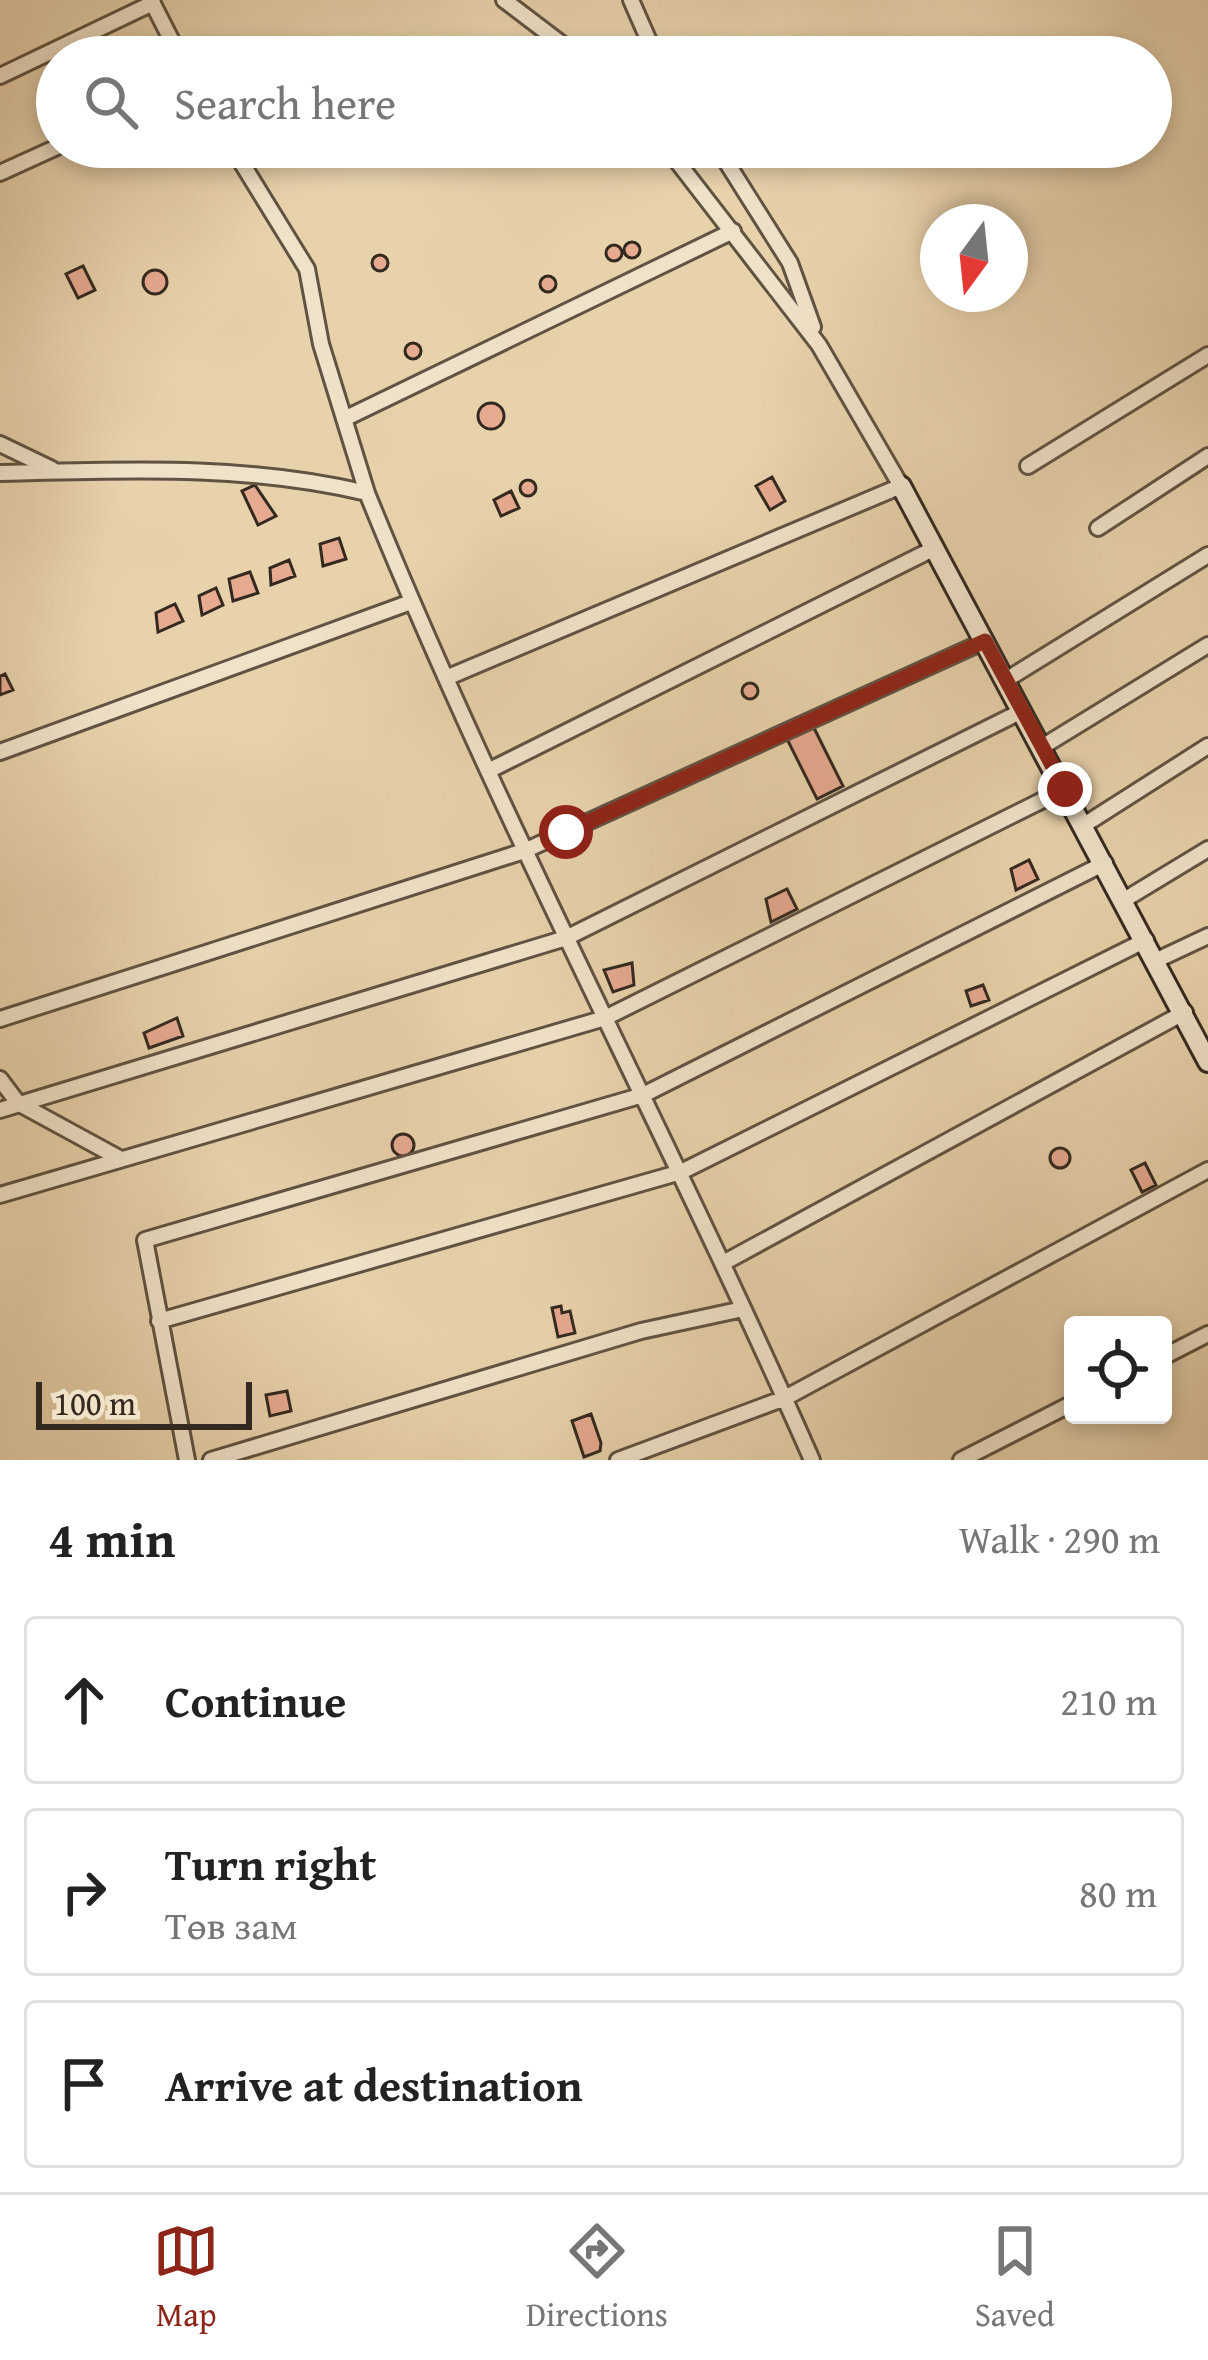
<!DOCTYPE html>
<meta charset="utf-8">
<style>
:root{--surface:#fff;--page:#f2f2f2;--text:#222;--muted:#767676;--line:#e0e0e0;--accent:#8f2418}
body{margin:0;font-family:"Gentium Book Plus",serif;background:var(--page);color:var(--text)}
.controls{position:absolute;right:36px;bottom:36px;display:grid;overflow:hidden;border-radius:12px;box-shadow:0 6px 18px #0003}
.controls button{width:108px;height:108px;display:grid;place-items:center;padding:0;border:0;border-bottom:3px solid var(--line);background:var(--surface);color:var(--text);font:60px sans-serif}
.compass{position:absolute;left:920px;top:204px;width:108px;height:108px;border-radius:50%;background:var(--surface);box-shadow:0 6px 18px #0003;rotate:195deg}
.scale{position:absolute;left:36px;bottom:30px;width:216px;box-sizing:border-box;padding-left:12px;border:6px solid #33291f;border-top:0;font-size:33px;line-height:42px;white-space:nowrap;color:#33291f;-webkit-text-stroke:9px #f0e2c9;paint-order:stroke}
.stop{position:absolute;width:36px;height:36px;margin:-27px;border:9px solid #8f2418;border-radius:50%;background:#fff}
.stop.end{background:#8f2418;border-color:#fff;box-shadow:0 3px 12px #0008}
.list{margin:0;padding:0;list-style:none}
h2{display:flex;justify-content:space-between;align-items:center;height:156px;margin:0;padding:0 48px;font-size:51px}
h2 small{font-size:39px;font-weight:400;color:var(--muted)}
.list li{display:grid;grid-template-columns:78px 1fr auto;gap:36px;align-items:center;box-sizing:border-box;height:168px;margin:0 24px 24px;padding:0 24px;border:3px solid var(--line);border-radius:12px}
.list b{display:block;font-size:45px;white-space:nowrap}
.list p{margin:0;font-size:39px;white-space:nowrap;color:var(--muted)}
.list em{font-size:39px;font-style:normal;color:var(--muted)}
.icon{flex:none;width:66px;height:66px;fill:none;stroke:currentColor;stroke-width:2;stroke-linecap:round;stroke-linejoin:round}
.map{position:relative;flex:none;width:1208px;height:1460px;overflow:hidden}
.search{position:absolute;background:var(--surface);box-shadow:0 6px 18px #0003;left:36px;right:36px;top:36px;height:132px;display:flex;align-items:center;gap:30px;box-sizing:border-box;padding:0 42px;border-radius:66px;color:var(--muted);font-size:45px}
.sheet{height:732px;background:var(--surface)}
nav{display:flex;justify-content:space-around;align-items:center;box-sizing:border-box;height:168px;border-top:3px solid var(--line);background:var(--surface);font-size:33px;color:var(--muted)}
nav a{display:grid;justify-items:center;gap:6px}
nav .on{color:var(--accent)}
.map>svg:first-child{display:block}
.building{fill:#e6aa91;stroke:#33291f;stroke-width:3}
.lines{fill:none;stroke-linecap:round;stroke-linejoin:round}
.street-casing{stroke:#605342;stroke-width:20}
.secondary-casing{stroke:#33291f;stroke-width:24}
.street{stroke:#f0e2c9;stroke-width:14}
.secondary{stroke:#f0e2c9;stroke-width:18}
.route{stroke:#8f2418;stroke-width:15}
</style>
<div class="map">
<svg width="1208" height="1460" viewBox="0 0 1208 1460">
<rect width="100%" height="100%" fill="#e8d2ac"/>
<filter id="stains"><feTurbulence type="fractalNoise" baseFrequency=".00167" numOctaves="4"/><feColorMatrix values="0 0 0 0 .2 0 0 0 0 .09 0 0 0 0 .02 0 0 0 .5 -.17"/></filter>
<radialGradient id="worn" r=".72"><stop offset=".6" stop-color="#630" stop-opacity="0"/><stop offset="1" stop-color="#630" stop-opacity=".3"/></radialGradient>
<!-- building -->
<path class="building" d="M624 250a8 8 0 1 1 16 0a8 8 0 1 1-16 0Z
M606 253a8 8 0 1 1 16 0a8 8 0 1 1-16 0Z
M372 263a8 8 0 1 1 16 0a8 8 0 1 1-16 0Z
M83,266L95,290L78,298L66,274Z
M143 282a12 12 0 1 1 24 0a12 12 0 1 1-24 0Z
M540 284a8 8 0 1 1 16 0a8 8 0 1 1-16 0Z
M405 351a8 8 0 1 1 16 0a8 8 0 1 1-16 0Z
M478 416a13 13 0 1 1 26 0a13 13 0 1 1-26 0Z
M772,477L785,501L770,510L756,486Z
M520 488a8 8 0 1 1 16 0a8 8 0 1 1-16 0Z
M255,485L276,516L258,525L242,491Z
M511,491L519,508L501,516L494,500Z
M339,538L346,559L323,566L320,544Z
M289,560L295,576L271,585L270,568Z
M250,572L258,593L233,601L229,579Z
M216,588L223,605L202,615L199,596Z
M175,604L183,621L158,632L156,613Z
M5,674L13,690L0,695V676Z
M742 691a8 8 0 1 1 16 0a8 8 0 1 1-16 0Z
M813,726L843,786L817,799L787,739Z
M1029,860L1038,879L1016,890L1011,869Z
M787,889L797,909L771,922L766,899Z
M632,963L634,985L613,992L604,970Z
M983,985L989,1000L971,1006L966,991Z
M177,1018L183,1036L149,1048L144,1033Z
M392 1145a11 11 0 1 1 22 0a11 11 0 1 1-22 0Z
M1050 1158a10 10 0 1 1 20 0a10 10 0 1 1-20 0Z
M1145,1163L1156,1185L1142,1192L1131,1170Z
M561,1306L562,1313L570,1311L575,1333L558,1337L552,1308Z
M287,1391L291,1411L270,1416L266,1395Z
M591,1414L601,1443L600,1451L584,1457L572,1421Z"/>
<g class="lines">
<defs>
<path id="street" d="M151,0L180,57
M504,0L579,57
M631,0L656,57
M0,76L153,3
M232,147L307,269L321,344L367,493
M717,147L790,263L813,327
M0,173L57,147
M344,419L733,231
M0,444L52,469
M1028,466L1208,355
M0,473C123,470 247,464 367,493C500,822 669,1135 812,1460
M1098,528L1208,456
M446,678L901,486L819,345L666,147
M1006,680L1208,555
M1042,747L1208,645
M0,752L411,602
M488,771L935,548
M1084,825L1208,746
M1124,900L1208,849
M1157,960L1208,936
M0,1019L524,851L985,641
M0,1079L18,1103L119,1158
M0,1110L566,938L1022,711
M0,1195L605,1018L1065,789
M725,1262L1185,1012
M159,1321L681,1172L1146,940
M1163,1357L1208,1334
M187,1460L145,1240L643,1095L1105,863
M211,1460L641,1331L743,1309
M618,1460L785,1398L1208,1170
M961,1460L1073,1403"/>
<path id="secondary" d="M901,486L1208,1062"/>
</defs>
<!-- street casing -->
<use href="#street" class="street-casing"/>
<!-- secondary casing -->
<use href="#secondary" class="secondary-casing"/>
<!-- street -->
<use href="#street" class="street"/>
<!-- secondary -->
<use href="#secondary" class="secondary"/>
</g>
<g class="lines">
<!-- route -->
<path class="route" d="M566,832L985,641L1065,789"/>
</g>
<rect width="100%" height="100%" filter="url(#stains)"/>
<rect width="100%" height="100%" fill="url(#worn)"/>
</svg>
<div class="controls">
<button><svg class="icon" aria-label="locate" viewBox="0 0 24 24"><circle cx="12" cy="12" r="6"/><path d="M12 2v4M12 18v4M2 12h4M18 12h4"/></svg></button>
</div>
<svg class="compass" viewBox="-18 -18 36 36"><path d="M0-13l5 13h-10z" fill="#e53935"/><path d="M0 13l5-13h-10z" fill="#767676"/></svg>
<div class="scale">100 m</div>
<div class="stop" style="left:566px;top:832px"></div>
<div class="stop end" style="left:1065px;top:789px"></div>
<div class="search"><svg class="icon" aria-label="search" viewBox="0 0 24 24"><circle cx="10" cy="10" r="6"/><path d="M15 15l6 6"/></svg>Search here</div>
</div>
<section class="sheet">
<h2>4 min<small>Walk · 290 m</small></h2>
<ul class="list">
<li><svg class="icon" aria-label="ahead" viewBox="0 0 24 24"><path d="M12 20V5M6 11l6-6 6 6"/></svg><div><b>Continue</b></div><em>210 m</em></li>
<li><svg class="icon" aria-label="right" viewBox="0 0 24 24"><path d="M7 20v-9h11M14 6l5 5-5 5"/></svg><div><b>Turn right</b><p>Төв зам</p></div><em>80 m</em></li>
<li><svg class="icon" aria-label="arrive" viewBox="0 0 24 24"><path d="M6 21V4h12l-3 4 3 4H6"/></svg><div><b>Arrive at destination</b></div></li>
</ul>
</section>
<nav>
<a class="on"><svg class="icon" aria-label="map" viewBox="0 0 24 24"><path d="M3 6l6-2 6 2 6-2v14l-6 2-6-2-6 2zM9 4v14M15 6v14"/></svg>Map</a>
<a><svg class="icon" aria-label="directions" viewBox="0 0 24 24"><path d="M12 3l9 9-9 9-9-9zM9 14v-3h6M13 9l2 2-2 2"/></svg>Directions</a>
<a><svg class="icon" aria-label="saved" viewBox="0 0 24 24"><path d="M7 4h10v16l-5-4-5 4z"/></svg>Saved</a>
</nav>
